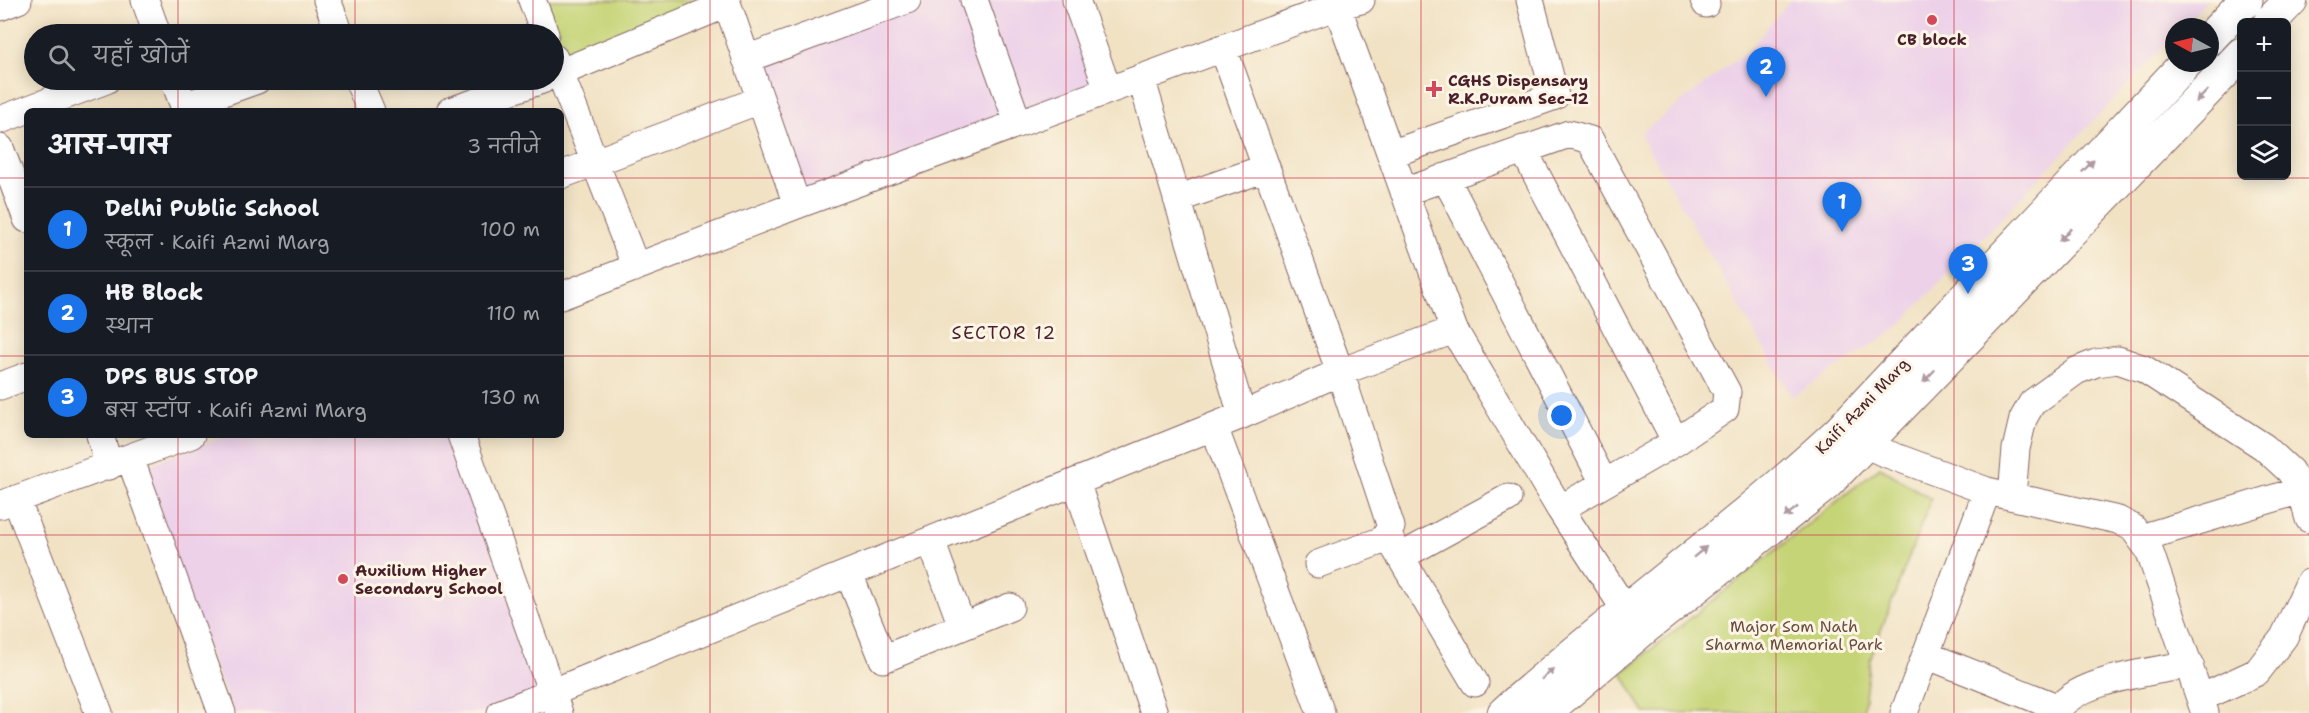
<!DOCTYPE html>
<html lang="hi">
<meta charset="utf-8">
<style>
:root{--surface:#171b24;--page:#242831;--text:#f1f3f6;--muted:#9ea1a6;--line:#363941;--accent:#1a73e8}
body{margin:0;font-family:"Shantell Sans","Playpen Sans Deva",sans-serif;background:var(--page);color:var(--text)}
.controls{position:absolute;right:18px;top:18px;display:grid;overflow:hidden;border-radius:9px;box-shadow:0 3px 15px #0003}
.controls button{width:54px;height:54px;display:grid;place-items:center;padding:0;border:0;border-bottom:2px solid var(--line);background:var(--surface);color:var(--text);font:30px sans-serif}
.compass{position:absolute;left:2165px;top:18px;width:54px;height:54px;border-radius:50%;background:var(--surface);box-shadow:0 3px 15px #0003;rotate:277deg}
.you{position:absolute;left:1562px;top:416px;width:21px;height:21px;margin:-15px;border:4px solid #fff;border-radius:50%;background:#1a73e8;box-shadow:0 0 0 9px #1a73e833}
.badge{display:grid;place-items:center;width:39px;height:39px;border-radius:50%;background:var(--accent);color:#fff;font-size:20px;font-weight:700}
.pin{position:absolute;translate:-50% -50px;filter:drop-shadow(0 2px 3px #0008)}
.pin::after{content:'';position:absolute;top:32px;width:21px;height:18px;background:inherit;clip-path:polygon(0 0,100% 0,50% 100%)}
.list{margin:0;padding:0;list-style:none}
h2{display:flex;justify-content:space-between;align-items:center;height:78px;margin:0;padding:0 24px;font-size:26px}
h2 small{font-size:20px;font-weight:400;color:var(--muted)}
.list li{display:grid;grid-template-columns:39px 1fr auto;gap:18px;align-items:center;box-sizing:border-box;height:84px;padding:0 24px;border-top:2px solid var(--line)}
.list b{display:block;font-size:22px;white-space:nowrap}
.list p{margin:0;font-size:20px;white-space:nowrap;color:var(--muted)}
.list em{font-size:20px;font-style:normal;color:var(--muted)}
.icon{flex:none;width:33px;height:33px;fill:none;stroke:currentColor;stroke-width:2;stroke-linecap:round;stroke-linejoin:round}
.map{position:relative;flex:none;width:2309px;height:713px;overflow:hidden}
.search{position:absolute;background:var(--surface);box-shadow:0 3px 15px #0003;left:24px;top:24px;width:540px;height:66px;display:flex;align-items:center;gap:15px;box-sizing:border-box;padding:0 21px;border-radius:33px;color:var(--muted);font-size:22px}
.panel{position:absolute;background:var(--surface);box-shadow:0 3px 15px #0003;left:24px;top:108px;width:540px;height:330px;border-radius:9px}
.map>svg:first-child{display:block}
.built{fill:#edd1e9}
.green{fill:#c5d476;stroke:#887a50;stroke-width:1.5}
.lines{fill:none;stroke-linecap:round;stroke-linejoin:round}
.minor-casing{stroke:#846361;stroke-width:29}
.tertiary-casing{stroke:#846361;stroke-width:35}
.minor{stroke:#fff;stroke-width:27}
.tertiary{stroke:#fff;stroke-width:33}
.oneway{fill:#ae9aa0}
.grid{fill:none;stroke:#d1495b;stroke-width:1.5;stroke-opacity:0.55}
.poi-dot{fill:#d1495b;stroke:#fcf5e5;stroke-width:2}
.labels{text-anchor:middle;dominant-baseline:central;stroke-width:6;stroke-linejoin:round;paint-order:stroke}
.poi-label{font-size:16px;font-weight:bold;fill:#4a1f2b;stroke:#fcf5e5;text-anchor:start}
.street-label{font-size:16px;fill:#4a1f2b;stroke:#fcf5e5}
.park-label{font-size:16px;fill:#694c3e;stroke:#fcf5e5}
.neighbourhood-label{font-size:18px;letter-spacing:1.5px;fill:#4a1f2b;stroke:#fcf5e5}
</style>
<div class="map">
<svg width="2309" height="713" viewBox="0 0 2309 713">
<rect width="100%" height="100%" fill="#fcf5e5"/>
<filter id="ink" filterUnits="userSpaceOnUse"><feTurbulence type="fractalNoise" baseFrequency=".0167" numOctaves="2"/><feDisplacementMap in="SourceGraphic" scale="12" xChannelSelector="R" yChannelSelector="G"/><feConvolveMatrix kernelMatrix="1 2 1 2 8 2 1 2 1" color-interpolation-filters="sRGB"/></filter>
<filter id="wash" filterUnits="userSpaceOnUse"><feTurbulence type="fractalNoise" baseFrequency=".008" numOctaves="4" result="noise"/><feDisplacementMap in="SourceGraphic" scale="24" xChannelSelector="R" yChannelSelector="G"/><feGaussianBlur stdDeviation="1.35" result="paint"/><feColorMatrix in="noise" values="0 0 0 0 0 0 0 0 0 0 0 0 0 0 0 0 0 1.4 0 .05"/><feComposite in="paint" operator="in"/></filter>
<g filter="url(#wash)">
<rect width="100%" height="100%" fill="#f1e2c4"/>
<!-- built -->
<path class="built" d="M925,0H1069L1101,87L800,198L752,64Z
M1790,0H2208L2182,27H2174V36L1896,329L1792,397L1640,134L1750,49Z
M229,435H452L545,691L486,713H233L139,468Z"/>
<!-- green -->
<path class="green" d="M541,0H704L705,2L563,57Z
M1880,467L1931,499L1870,659L1863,713H1644L1622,673Z"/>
</g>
<g filter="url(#ink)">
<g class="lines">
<defs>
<path id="minor" d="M145,0L157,34
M327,0L340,34
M532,0L545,34
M726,0L797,205
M974,0L1018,123
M1076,0L1108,90
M1335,0L1454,330L1560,509L1637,628
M1704,0L1706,4
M0,7L18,0
M1223,48L1340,372L1391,527L1383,540L1318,564
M554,58L636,267
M746,59L907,0
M554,75L727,4
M1141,78L1242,415
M174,80L186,111
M358,80L371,111
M184,106L257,80
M450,111L542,80
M0,120L106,80
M0,148L27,219
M1523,149L1676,442
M1391,154L1555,96L1530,0
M561,175L760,100
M1445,177L1604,483
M1404,192L1569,134L1590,140L1727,392L1725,409L1676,442L1560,509
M1177,199L1266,168
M561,296L797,205L1337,6L1361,0
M0,386L27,376
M1214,427L1321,713
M100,435L109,466
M461,435L559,713
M1848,436L1882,452L1987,491
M130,458L222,713
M1076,482L1154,713
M2012,496L2016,449L2023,419L2032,403L2076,371L2096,363L2118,360L2144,369L2264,447L2290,471L2301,490L2309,519
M16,499L99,713
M0,505L191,435
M1388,536L1475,683
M2141,538L2301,490
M931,541L962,626
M1400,557L1508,498
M849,574L883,659L1010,607
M1926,655L2059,708
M2201,698L2257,672L2284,637L2309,583
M501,713L1242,415L1340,372L1454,330
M1904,713L1987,491L2118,520L2133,528L2149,550L2205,713
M2056,713C2073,679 2154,672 2190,664"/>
<path id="tertiary" d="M2270,22L2291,0
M2210,38L2246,0
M1504,713C1613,616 1732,532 1839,432L2186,63
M1544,713L1648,625L1826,484L2242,54"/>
</defs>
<!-- minor casing -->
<use href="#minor" class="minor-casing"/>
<!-- tertiary casing -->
<use href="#tertiary" class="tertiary-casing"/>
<!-- minor -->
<use href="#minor" class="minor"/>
<!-- tertiary -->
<use href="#tertiary" class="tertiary"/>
</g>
<!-- one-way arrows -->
<defs><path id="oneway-solid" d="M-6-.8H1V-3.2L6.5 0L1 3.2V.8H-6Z" transform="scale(1.5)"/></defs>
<g class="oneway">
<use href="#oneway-solid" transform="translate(2202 96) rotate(134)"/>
<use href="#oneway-solid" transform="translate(2088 166) rotate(-46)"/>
<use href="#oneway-solid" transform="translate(2065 235) rotate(134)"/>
<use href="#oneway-solid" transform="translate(1929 376) rotate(134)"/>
<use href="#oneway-solid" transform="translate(1791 512) rotate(142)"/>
<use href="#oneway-solid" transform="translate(1700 552) rotate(-39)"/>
<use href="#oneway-solid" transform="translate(1548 674) rotate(-39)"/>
</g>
</g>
<!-- grid -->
<path class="grid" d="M178,0V34M355,0V34M533,0V34M710,0V713M888,0V713M1066,0V713M1243,0V713M1421,0V713M1599,0V713M1776,0V713M1954,0V713M2131,0V713M178,80V111M355,80V111M533,80V111M0,178H27M561,178H2309M0,356H27M561,356H2309M178,435V713M355,435V713M533,435V713M0,535H2309"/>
<!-- markers -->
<g class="poi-dot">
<circle cx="1932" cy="20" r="6"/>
<path d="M1431 80h6v6h6v6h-6v6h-6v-6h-6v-6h6z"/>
<circle cx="343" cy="579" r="6"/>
</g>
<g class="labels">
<!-- poi labels -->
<g class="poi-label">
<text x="1932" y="39" text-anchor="middle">CB block</text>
<text x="1448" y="80">CGHS Dispensary<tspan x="1448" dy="18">R.K.Puram Sec-12</tspan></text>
<text x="355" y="570">Auxilium Higher<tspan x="355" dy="18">Secondary School</tspan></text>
</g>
<!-- street labels -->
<g class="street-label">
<text transform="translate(1862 406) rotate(-46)">Kaifi Azmi Marg</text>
</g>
<!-- park labels -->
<g class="park-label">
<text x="1794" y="626">Major Som Nath<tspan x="1794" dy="18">Sharma Memorial Park</tspan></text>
</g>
<!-- neighbourhood labels -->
<g class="neighbourhood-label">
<text x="1004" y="333">SECTOR 12</text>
</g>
</g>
</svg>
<div class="controls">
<button>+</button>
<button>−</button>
<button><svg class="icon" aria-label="layers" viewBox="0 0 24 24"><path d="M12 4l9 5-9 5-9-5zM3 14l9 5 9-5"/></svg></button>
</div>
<svg class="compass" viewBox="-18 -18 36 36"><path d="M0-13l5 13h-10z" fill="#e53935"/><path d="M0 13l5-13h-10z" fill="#9ea1a6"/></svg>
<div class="you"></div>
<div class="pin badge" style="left:1842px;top:232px">1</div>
<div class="pin badge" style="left:1766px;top:97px">2</div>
<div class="pin badge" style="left:1968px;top:294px">3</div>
<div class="search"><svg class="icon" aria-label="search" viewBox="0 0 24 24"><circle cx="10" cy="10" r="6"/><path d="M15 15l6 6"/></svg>यहाँ खोजें</div>
<section class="panel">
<h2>आस-पास<small>3 नतीजे</small></h2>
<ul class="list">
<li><span class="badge">1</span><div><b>Delhi Public School</b><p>स्कूल · Kaifi Azmi Marg</p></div><em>100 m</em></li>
<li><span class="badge">2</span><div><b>HB Block</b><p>स्थान</p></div><em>110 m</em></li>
<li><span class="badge">3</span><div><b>DPS BUS STOP</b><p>बस स्टॉप · Kaifi Azmi Marg</p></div><em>130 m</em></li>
</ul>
</section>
</div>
